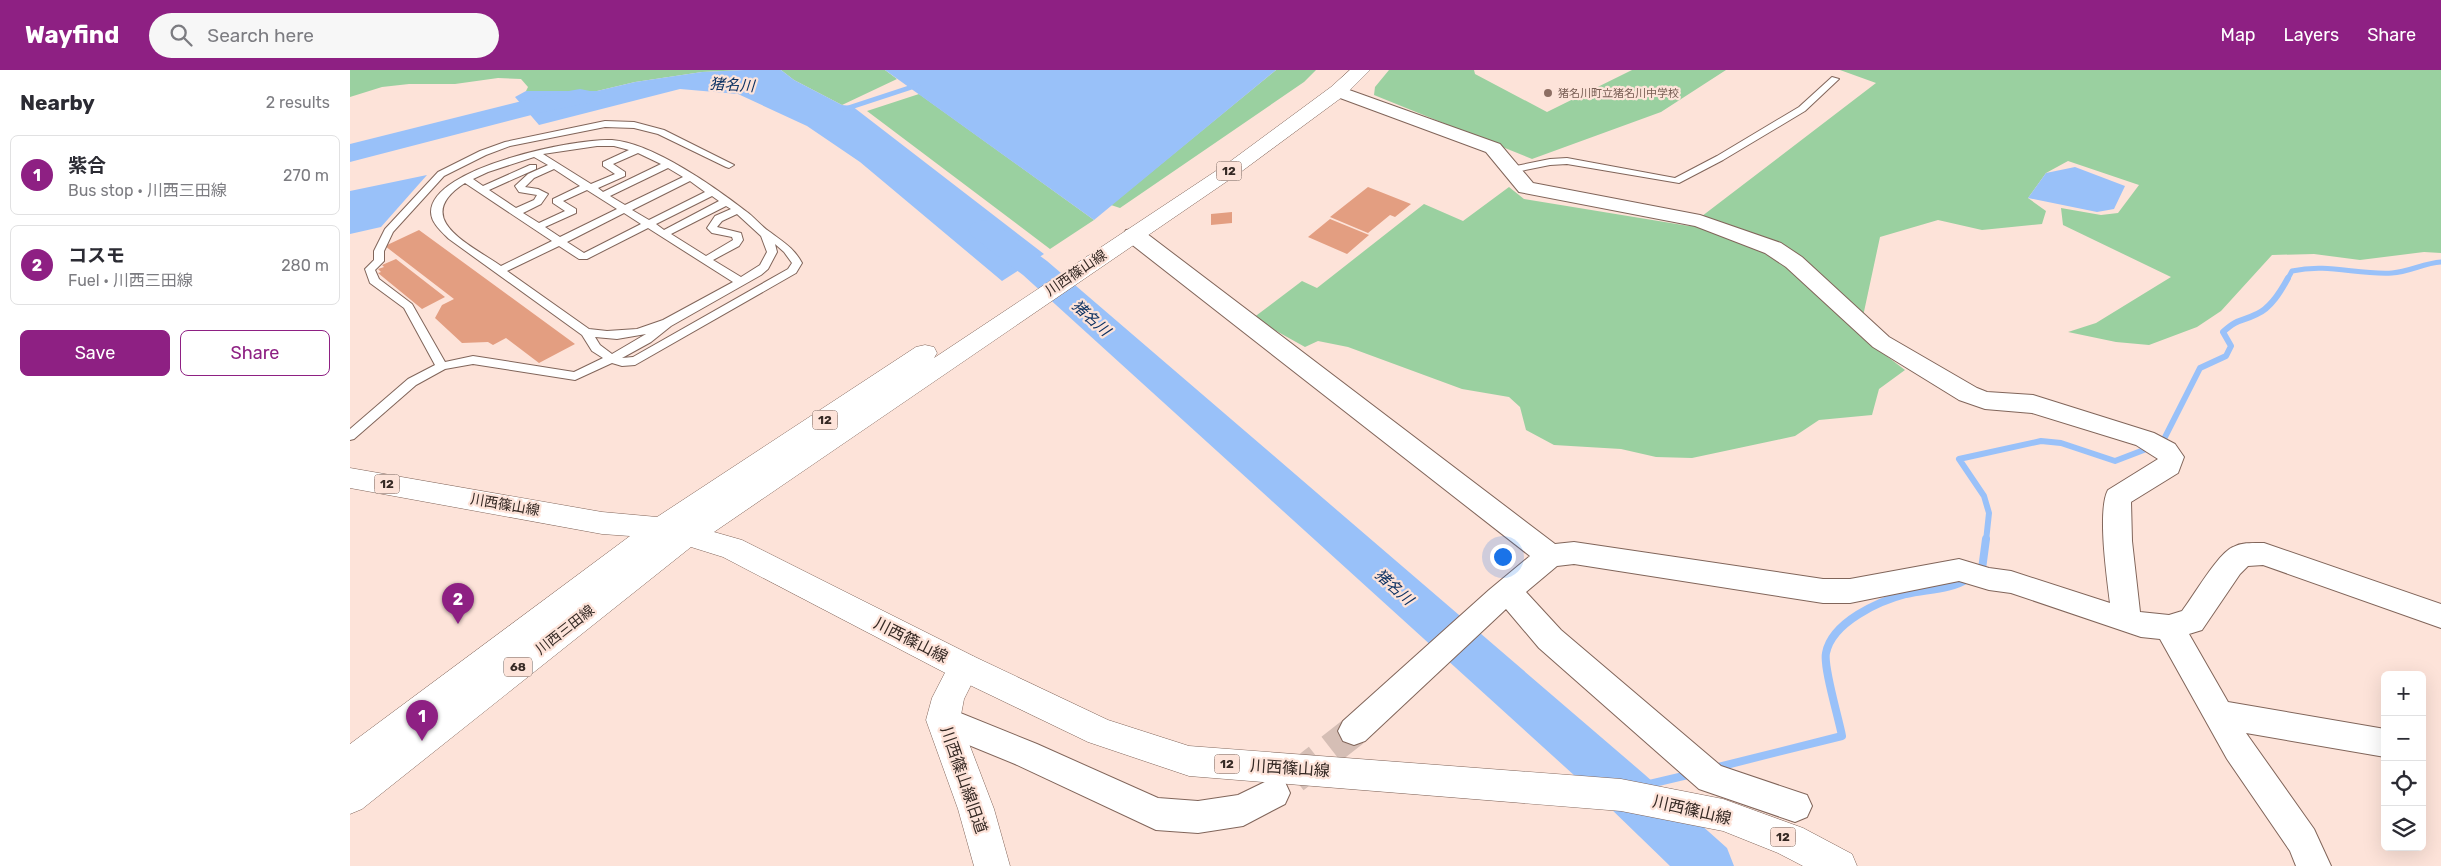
<!DOCTYPE html>
<meta charset="utf-8">
<style>
:root{--surface:#fff;--page:#f7f7f7;--text:#2b2b33;--muted:#7c7c81;--line:#e1e1e2;--accent:#8e2083}
body{margin:0;font-family:Rubik,"Noto Sans JP",sans-serif;background:var(--page);color:var(--text)}
.controls{position:absolute;right:15px;bottom:15px;display:grid;overflow:hidden;border-radius:8px;box-shadow:0 5px 20px #0002}
.controls button{width:45px;height:45px;display:grid;place-items:center;padding:0;border:0;border-bottom:1px solid var(--line);background:var(--surface);color:var(--text);font:25px sans-serif}
.you{position:absolute;left:1152px;top:486px;width:18px;height:18px;margin:-12px;border:4px solid #fff;border-radius:50%;background:#1a73e8;box-shadow:0 0 0 8px #1a73e833}
.badge{display:grid;place-items:center;width:32px;height:32px;border-radius:50%;background:var(--accent);color:#fff;font-size:16px;font-weight:700}
.pin{position:absolute;translate:-50% -41px;filter:drop-shadow(0 1px 2px #0008)}
.pin::after{content:'';position:absolute;top:26px;width:18px;height:15px;background:inherit;clip-path:polygon(0 0,100% 0,50% 100%)}
.list{margin:0;padding:0;list-style:none}
h2{display:flex;justify-content:space-between;align-items:center;height:65px;margin:0;padding:0 20px;font-size:21px}
h2 small{font-size:16px;font-weight:400;color:var(--muted)}
.list li{display:grid;grid-template-columns:32px 1fr auto;gap:15px;align-items:center;box-sizing:border-box;height:80px;margin:0 10px 10px;padding:0 10px;border:1px solid var(--line);border-radius:8px}
.list b{display:block;font-size:19px;white-space:nowrap}
.list p{margin:0;font-size:16px;white-space:nowrap;color:var(--muted)}
.list em{font-size:16px;font-style:normal;color:var(--muted)}
.actions{display:flex;gap:10px;padding:15px 20px}
.actions a{flex:1;padding:11px 0;border:1px solid var(--accent);border-radius:8px;text-align:center;font-size:18px;color:var(--accent)}
.actions .main{background:var(--accent);color:#fff}
.icon{flex:none;width:28px;height:28px;fill:none;stroke:currentColor;stroke-width:2;stroke-linecap:round;stroke-linejoin:round}
.map{position:relative;flex:none;width:2091px;height:796px;overflow:hidden}
header{display:flex;align-items:center;gap:30px;box-sizing:border-box;height:70px;padding:0 25px;background:var(--accent);color:#fff}
header strong{font-size:24px}
nav{display:flex;gap:28px;margin-inline-start:auto;font-size:18px}
.search{width:350px;height:45px;background:var(--page);display:flex;align-items:center;gap:12px;box-sizing:border-box;padding:0 18px;border-radius:28px;color:var(--muted);font-size:19px}
main{display:flex}
aside{flex:1;background:var(--surface)}
.map>svg:first-child{display:block}
.green{fill:#9ad0a0}
.water{fill:#99c1f9}
.lines{fill:none;stroke-linecap:round;stroke-linejoin:round}
.stream-far2{stroke:#99c1f9;stroke-width:5}
.stream-far1{stroke:#99c1f9;stroke-width:6}
.stream{stroke:#99c1f9;stroke-width:8}
.river{fill:#99c1f9;fill-rule:evenodd}
.building{fill:#e39e81}
.minor-tunnel{stroke:#d5beb5;stroke-width:31;stroke-dasharray:31 16;stroke-linecap:butt}
.service-casing{stroke:#81655a;stroke-width:2}
.minor-casing{stroke:#81655a;stroke-width:2}
.tertiary-casing{stroke:#81655a;stroke-width:1}
.primary-casing{stroke:#81655a;stroke-width:1}
.service{fill:#fff;fill-rule:evenodd}
.minor{fill:#fff;fill-rule:evenodd}
.tertiary{fill:#fff;fill-rule:evenodd}
.primary{fill:#fff;fill-rule:evenodd}
.education-dot{fill:#8d6e63;stroke:#fde3d9;stroke-width:2}
.labels{text-anchor:middle;dominant-baseline:central;stroke-width:4.5;stroke-linejoin:round;paint-order:stroke}
.far-education-label{font-size:11px;fill:#785e54;stroke:#fde3d9;text-anchor:start}
.shield{fill:#fde3d9;stroke:#71615a;stroke-width:1}
.shield-label{font-size:12px;font-weight:bold;fill:#352924}
.street-label{font-size:14px;fill:#352924;stroke:#fde3d9}
.water-label{font-size:15px;font-style:italic;fill:#0c3162;stroke:#fde3d9}
.near-street-label{font-size:16px;fill:#352924;stroke:#fde3d9}
</style>
<header>
<strong>Wayfind</strong>
<div class="search"><svg class="icon" aria-label="search" viewBox="0 0 24 24"><circle cx="10" cy="10" r="6"/><path d="M15 15l6 6"/></svg>Search here</div>
<nav><a>Map</a><a>Layers</a><a>Share</a></nav>
</header>
<main>
<aside>
<h2>Nearby<small>2 results</small></h2>
<ul class="list">
<li><span class="badge">1</span><div><b>紫合</b><p>Bus stop · 川西三田線</p></div><em>270 m</em></li>
<li><span class="badge">2</span><div><b>コスモ</b><p>Fuel · 川西三田線</p></div><em>280 m</em></li>
</ul>
<div class="actions"><a class="main">Save</a><a>Share</a></div>
</aside>
<div class="map">
<svg width="2091" height="796" viewBox="0 0 2091 796">
<rect width="100%" height="100%" fill="#fde3d9"/>
<!-- green -->
<path class="green" d="M0,0H394L352,2L285,12L247,21H176L178,17L171,9L148,8L105,14H59L32,17L0,27Z
M431,0H535L547,9L492,35L444,10Z
M926,0H966L954,12L770,138L761,135Z
M1039,0H1124L1125,4L1197,42L1282,0H1376L1311,42L1182,89L1024,25L1025,17Z
M1490,0H2091V183L2074,182L2010,190L1964,184L1922,185L1871,241L1847,257L1799,275L1766,272L1718,262L1746,253L1821,207L1713,155L1711,138L1751,145L1768,143L1789,115L1718,91L1696,103L1678,128L1696,141L1692,154L1632,160L1588,150L1530,167L1509,265L1555,300L1529,319L1522,345L1469,350L1445,366L1342,388L1306,387L1271,379L1204,375L1176,360L1170,337L1159,327L1112,319L998,277L968,271L955,277L903,248L952,211L967,218L1074,134L1113,151L1159,117L1174,129L1339,156L1526,13Z
M569,24L744,150L700,179L517,41Z"/>
<!-- water -->
<path class="water" d="M394,0H431L444,10L492,35L502,36L694,184L652,211L510,92L457,56L388,24L330,19L189,55L165,27L176,21H247L285,12L352,2Z
M535,0H926L744,150Z
M1725,97L1775,116L1764,139L1747,142L1678,128L1696,103Z
M77,105L31,157L0,164V121Z"/>
<g class="lines">
<!-- stream-far2 -->
<path class="stream-far2" d="M495,39L568,15
M1937,210L1942,201C1978,193 2007,205 2042,203C2059,202 2074,193 2091,192"/>
<!-- stream-far1 -->
<path class="stream-far1" d="M1636,471L1639,443L1634,426L1609,389L1691,371L1711,373L1765,391L1812,373L1850,298L1876,286L1881,276L1873,262C1888,248 1891,252 1907,244C1921,238 1931,221 1938,208"/>
<!-- stream -->
<path class="stream" d="M1628,502L1632,499L1636,469
M1364,698L1492,666C1489,649 1473,597 1476,583C1482,552 1529,531 1556,524C1578,519 1600,520 1619,508
M1291,716L1342,704"/>
<!-- river -->
<path class="river" d="M230,19L240,21L244,27L240,33L197,41L0,92V74L196,25Z
M634,150L645,153L697,191L1294,704L1377,778L1384,796H1320L1258,736L673,205L623,167L618,160L623,153Z"/>
</g>
<!-- building -->
<path class="building" d="M1018,117L1061,134L1045,147L1040,145L1018,163L980,147Z
M882,142V153L861,155V144Z
M980,149L1019,165L997,184L958,167Z
M69,160L225,274L189,293L156,268L143,275L138,272L112,273L85,248L92,235L104,229L35,176Z
M46,189L95,227L72,239L28,203L31,202L28,199L34,197L32,195Z"/>
<g class="lines">
<!-- minor-tunnel -->
<path class="minor-tunnel" d="M944,708L1004,661"/>
<defs>
<path id="service" d="M1482,7L1489,9L1455,41L1373,90L1329,113L1217,94L1200,95L1161,103L1156,100L1161,97L1200,89L1217,88L1325,108L1367,86L1449,37Z
M255,51L284,52L314,60L384,95L379,98L376,97L308,64L284,58L255,57L160,76L136,85L94,106L43,162L34,181V191L25,200L29,209L62,234L95,292L123,286L224,302L253,288L242,281L232,265L99,169C92,162 81,153 81,142C81,97 227,68 262,70C303,73 366,118 397,142C405,148 412,157 420,162C433,172 444,178 452,193L446,203L285,295L272,296L262,293L225,310L123,294L95,299L66,315L4,369L0,370V359L58,309L85,295L54,238L20,213L15,199L24,190V181L35,159L88,102L130,81L155,72ZM247,76H264L279,80L253,92V96L265,104L241,114L193,84ZM288,83L311,94L253,122L248,118L275,106V102L263,94ZM184,87L198,95L178,104L165,116L169,122L187,125L184,130L166,138L139,120L186,99V95H180L133,116L123,109L138,102ZM318,98L333,107L275,135L260,126ZM204,99L230,116L203,129V133L215,141L189,153L173,143L191,134L198,124L188,119L175,117L184,108ZM340,111L355,122L299,150L282,140ZM115,113L202,171L151,196C119,174 60,148 115,113ZM237,120L267,139L210,167L195,157L226,143V139L213,131ZM362,126L369,131L314,160L306,154ZM376,136L381,139L365,146L357,158L362,163L382,167L383,170L356,186L321,164ZM274,143L291,154L234,183L217,172ZM387,144L411,166L417,182L410,195L391,207L363,190L389,176L393,170L391,163L367,157L372,151ZM298,158L383,212L313,250L287,259L257,261L239,259L157,201L209,176L229,189H237ZM425,174L434,182L442,193L438,199L283,287L272,288L301,272L321,256L411,205L418,199L427,182ZM296,264L262,284L250,275L245,267L267,269Z"/>
<path id="minor" d="M988,16L1150,74L1183,113L1350,145L1431,173L1452,187L1539,267L1627,318L1637,322L1683,325L1804,363L1825,374L1834,387L1828,403L1781,432L1782,471L1790,542L1819,545L1832,541C1843,527 1868,483 1883,477C1892,472 1904,473 1914,473L2091,534V558L1913,495L1898,496L1890,504L1852,560L1839,564L1878,632L2035,659V687L1896,663L1964,759L1981,796H1946L1940,781L1877,689L1810,569L1791,567L1661,523L1639,520L1609,511L1500,533H1473L1224,494L1207,496L1176,522L1211,560L1371,696L1457,725L1462,736L1457,747L1445,752L1349,719L1189,578L1156,539L1015,671L1004,675L993,671L988,661L993,651L1139,520L1180,486L776,170L773,165L776,160L784,159L792,160L1205,474L1224,472L1473,509H1500L1609,489L1639,498L1661,501L1760,533C1757,508 1747,440 1758,420L1808,389L1786,375L1682,343L1635,339L1609,330L1523,277L1436,197L1415,183L1345,156L1169,122L1136,82L982,25L979,21L982,17Z
M593,636L687,674L808,728L848,731L888,725L923,708L935,712L940,723L935,734L893,756L848,763L806,760L665,694L582,660L577,650L582,640Z"/>
<path id="tertiary" d="M614,583L625,587L630,597L614,629L610,650L644,739L660,796H624L608,739L576,650L582,628L603,587Z"/>
<path id="primary" d="M1000,0H1020L995,25L892,101L364,462L392,470L625,587L758,650L839,676L1271,709L1373,729L1453,758L1502,784L1507,796H1453L1428,783L1373,761L1271,741L839,706L738,672L603,607L373,487L341,477L12,739L0,744V674L280,466L252,464L0,418V398L252,442L307,447L566,277L575,275L584,277L587,283L584,288L878,93L981,17Z"/>
</defs>
<!-- service casing -->
<use href="#service" class="service-casing"/>
<!-- minor casing -->
<use href="#minor" class="minor-casing"/>
<!-- tertiary casing -->
<use href="#tertiary" class="tertiary-casing"/>
<!-- primary casing -->
<use href="#primary" class="primary-casing"/>
<!-- service -->
<use href="#service" class="service"/>
<!-- minor -->
<use href="#minor" class="minor"/>
<!-- tertiary -->
<use href="#tertiary" class="tertiary"/>
<!-- primary -->
<use href="#primary" class="primary"/>
</g>
<!-- markers -->
<circle class="education-dot" cx="1198" cy="23" r="5"/>
<g class="labels">
<!-- far-education labels -->
<g class="far-education-label">
<text x="1208" y="23">猪名川町立猪名川中学校</text>
</g>
<!-- shield labels -->
<g class="shield">
<rect x="866.5" y="91.5" width="25" height="19" rx="4"/>
<rect x="462.5" y="340.5" width="25" height="19" rx="4"/>
<rect x="24.5" y="404.5" width="25" height="19" rx="4"/>
<rect x="154" y="587.5" width="28" height="19" rx="4"/>
<rect x="864.5" y="684.5" width="25" height="19" rx="4"/>
<rect x="1420.5" y="757.5" width="25" height="19" rx="4"/>
</g>
<g class="shield-label">
<text x="879" y="101">12</text>
<text x="475" y="350">12</text>
<text x="37" y="414">12</text>
<text x="168" y="597">68</text>
<text x="877" y="694">12</text>
<text x="1433" y="767">12</text>
</g>
<!-- street labels -->
<g class="street-label">
<text transform="translate(726 203) rotate(-34)">川西篠山線</text>
<text transform="translate(155 435) rotate(10)">川西篠山線</text>
<text transform="translate(215 560) rotate(-38)">川西三田線</text>
</g>
<!-- water labels -->
<g class="water-label">
<text transform="translate(382 15) rotate(3)">猪名川</text>
<text transform="translate(741 248) rotate(42)">猪名川</text>
<text transform="translate(1044 517) rotate(42)">猪名川</text>
</g>
<!-- near-street labels -->
<g class="near-street-label">
<text transform="translate(561 570) rotate(27)">川西篠山線</text>
<text transform="translate(940 698) rotate(4)">川西篠山線</text>
<text transform="translate(614 710) rotate(71)">川西篠山線旧道</text>
<text transform="translate(1342 740) rotate(13)">川西篠山線</text>
</g>
</g>
</svg>
<div class="controls">
<button>+</button>
<button>−</button>
<button><svg class="icon" aria-label="locate" viewBox="0 0 24 24"><circle cx="12" cy="12" r="6"/><path d="M12 2v4M12 18v4M2 12h4M18 12h4"/></svg></button>
<button><svg class="icon" aria-label="layers" viewBox="0 0 24 24"><path d="M12 4l9 5-9 5-9-5zM3 14l9 5 9-5"/></svg></button>
</div>
<div class="you"></div>
<div class="pin badge" style="left:72px;top:671px">1</div>
<div class="pin badge" style="left:108px;top:554px">2</div>
</div>
</main>
